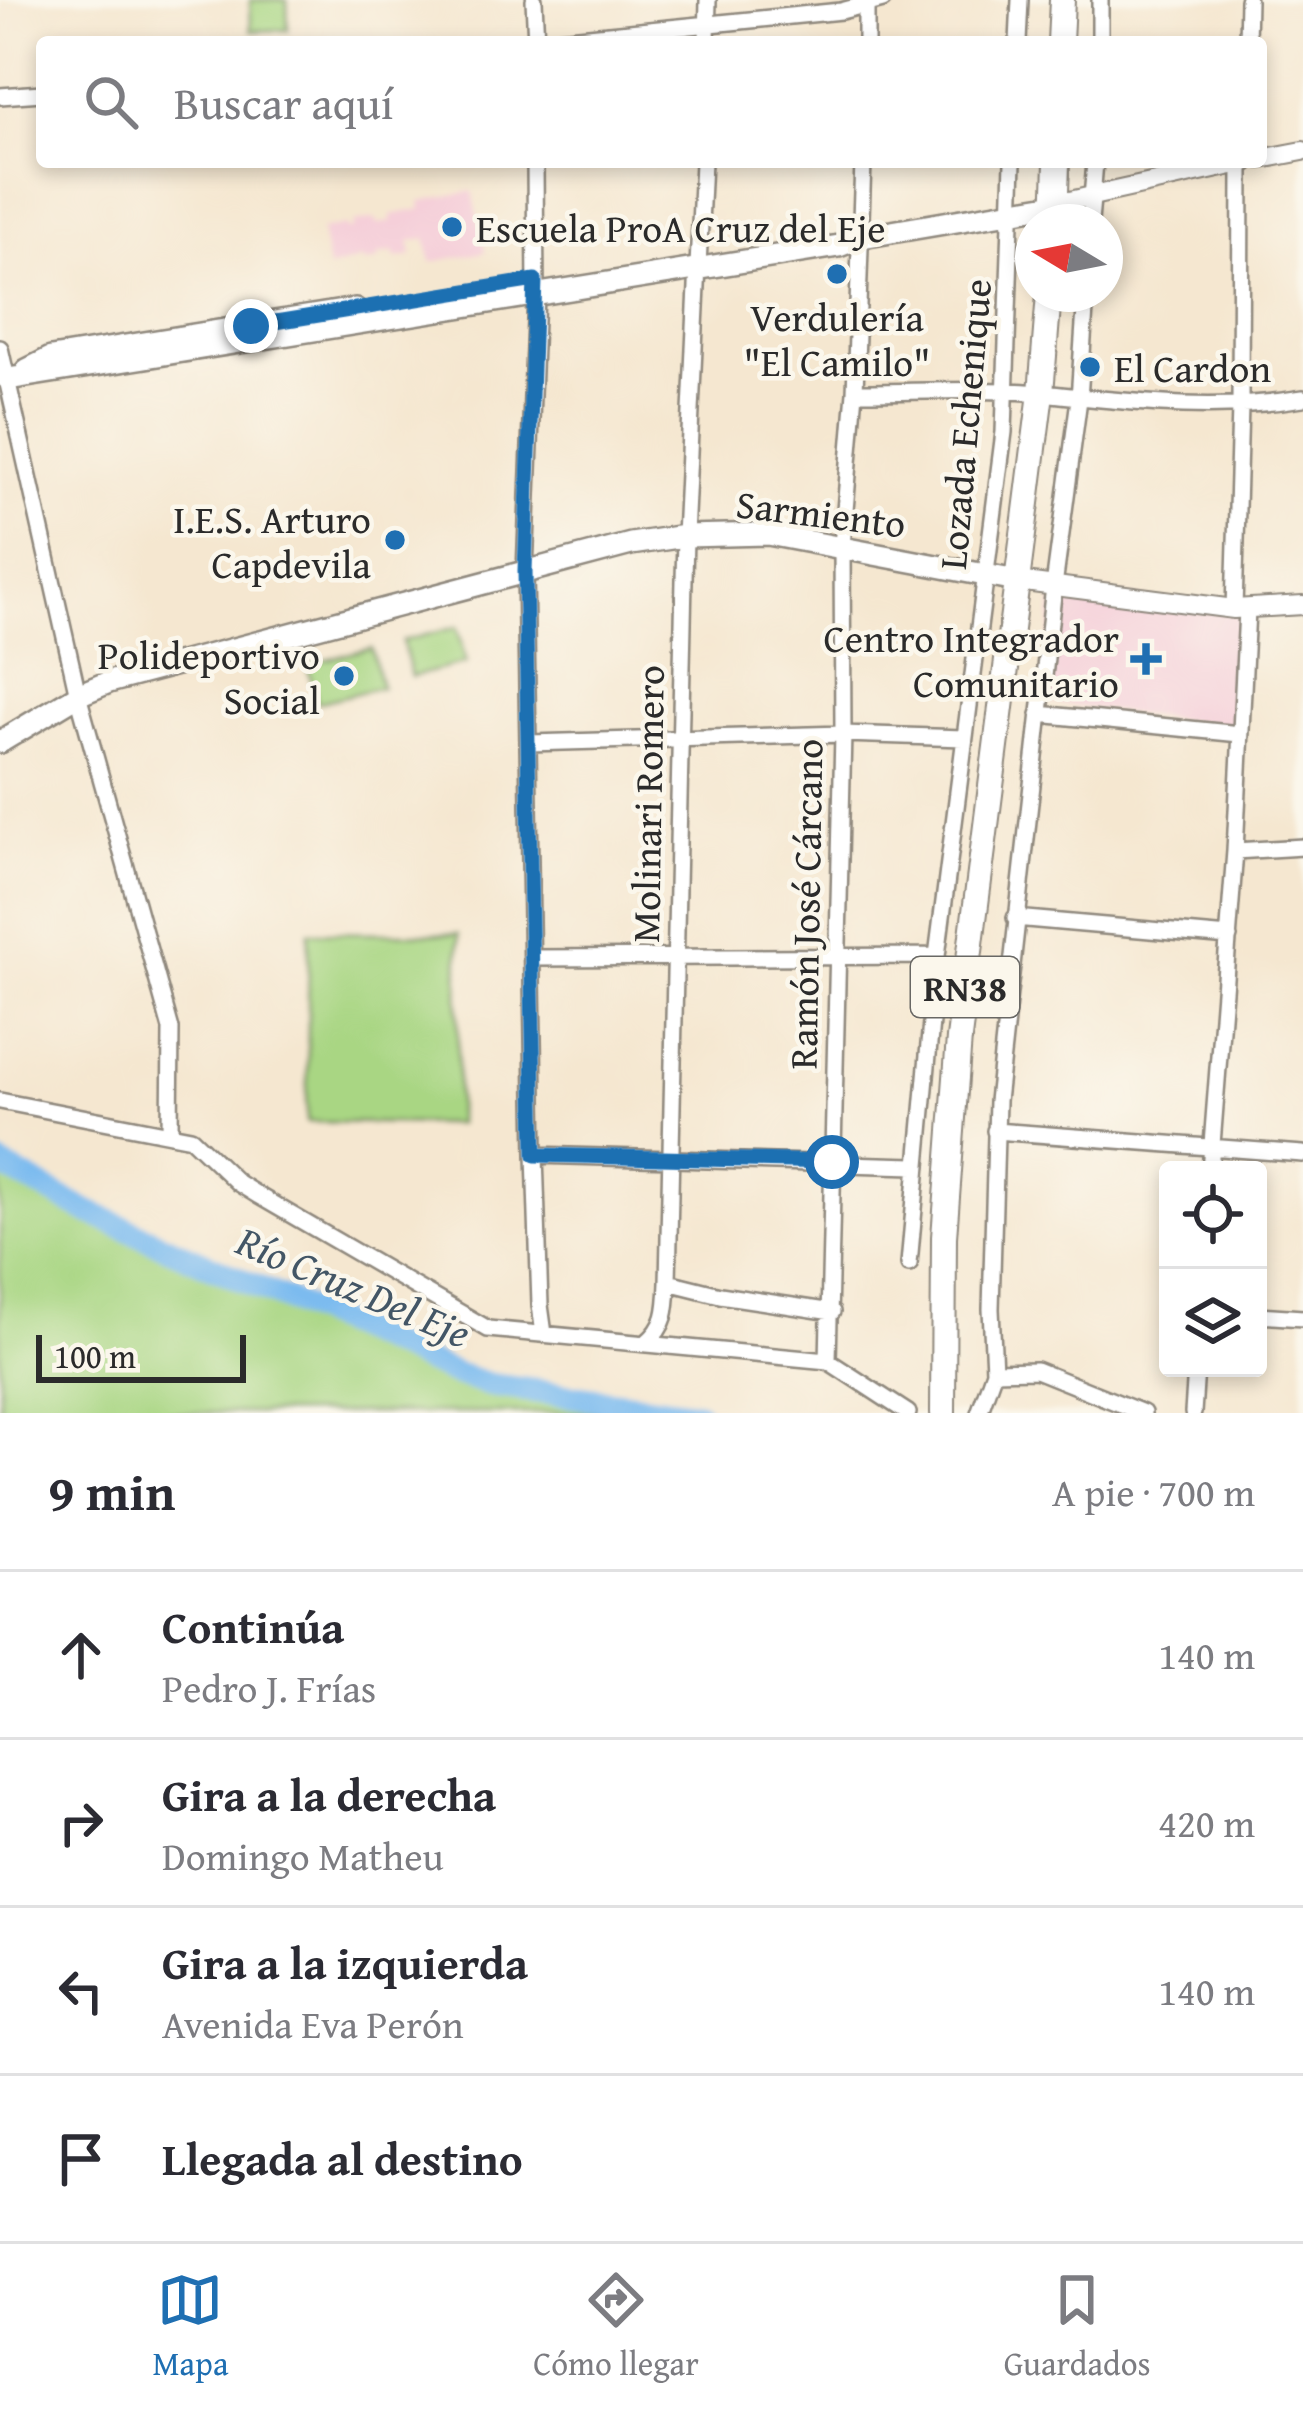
<!DOCTYPE html>
<html lang="es">
<meta charset="utf-8">
<style>
:root{--surface:#fff;--page:#f2f2f3;--text:#2b2b33;--muted:#7c7c81;--line:#e1e1e2;--accent:#1f6fb2}
body{margin:0;font-family:"Gentium Book Plus",serif;background:var(--page);color:var(--text)}
.controls{position:absolute;right:36px;bottom:36px;display:grid;overflow:hidden;border-radius:12px;box-shadow:0 6px 18px #0003}
.controls button{width:108px;height:108px;display:grid;place-items:center;padding:0;border:0;border-bottom:3px solid var(--line);background:var(--surface);color:var(--text);font:60px sans-serif}
.compass{position:absolute;left:1015px;top:204px;width:108px;height:108px;border-radius:50%;background:var(--surface);box-shadow:0 6px 18px #0003;rotate:280deg}
.scale{position:absolute;left:36px;bottom:30px;width:210px;box-sizing:border-box;padding-left:12px;border:6px solid #2b2b2b;border-top:0;font-size:33px;line-height:42px;white-space:nowrap;color:#2b2b2b;-webkit-text-stroke:9px #fbf7ec;paint-order:stroke}
.stop{position:absolute;width:36px;height:36px;margin:-27px;border:9px solid #1f6fb2;border-radius:50%;background:#fff}
.stop.end{background:#1f6fb2;border-color:#fff;box-shadow:0 3px 12px #0008}
.list{margin:0;padding:0;list-style:none}
h2{display:flex;justify-content:space-between;align-items:center;height:156px;margin:0;padding:0 48px;font-size:51px}
h2 small{font-size:39px;font-weight:400;color:var(--muted)}
.list li{display:grid;grid-template-columns:78px 1fr auto;gap:36px;align-items:center;box-sizing:border-box;height:168px;padding:0 48px;border-top:3px solid var(--line)}
.list b{display:block;font-size:45px;white-space:nowrap}
.list p{margin:0;font-size:39px;white-space:nowrap;color:var(--muted)}
.list em{font-size:39px;font-style:normal;color:var(--muted)}
.icon{flex:none;width:66px;height:66px;fill:none;stroke:currentColor;stroke-width:2;stroke-linecap:round;stroke-linejoin:round}
.map{position:relative;flex:none;width:1303px;height:1413px;overflow:hidden}
.search{position:absolute;background:var(--surface);box-shadow:0 6px 18px #0003;left:36px;right:36px;top:36px;height:132px;display:flex;align-items:center;gap:30px;box-sizing:border-box;padding:0 42px;border-radius:12px;color:var(--muted);font-size:45px}
.sheet{height:828px;background:var(--surface)}
nav{display:flex;justify-content:space-around;align-items:center;box-sizing:border-box;height:168px;border-top:3px solid var(--line);background:var(--surface);font-size:33px;color:var(--muted)}
nav a{display:grid;justify-items:center;gap:6px}
nav .on{color:var(--accent)}
.map>svg:first-child{display:block}
.built{fill:#f5cfd9}
.green{fill:#a9d683;stroke:#6a8057;stroke-width:3}
.lines{fill:none;stroke-linecap:round;stroke-linejoin:round}
.river{stroke:#7bbbef;stroke-width:24}
.minor-casing{stroke:#90897e;stroke-width:20}
.tertiary-casing{stroke:#90897e;stroke-width:22}
.secondary-casing{stroke:#90897e;stroke-width:26}
.trunk-casing{stroke:#90897e;stroke-width:28}
.minor{stroke:#fff;stroke-width:15}
.tertiary{stroke:#fff;stroke-width:18}
.secondary{stroke:#fff;stroke-width:21}
.trunk{stroke:#fff;stroke-width:24}
.route{stroke:#1f6fb2;stroke-width:15}
.poi-dot{fill:#1f6fb2;stroke:#fbf7ec;stroke-width:4.5}
.labels{text-anchor:middle;dominant-baseline:central;stroke-width:9;stroke-linejoin:round;paint-order:stroke}
.shield{fill:#fbf7ec;stroke:#696865;stroke-width:3}
.shield-label{font-size:36px;font-weight:bold;fill:#2b2b2b}
.poi-label{font-size:39px;fill:#2b2b2b;stroke:#fbf7ec;text-anchor:end}
.street-label{font-size:39px;fill:#2b2b2b;stroke:#fbf7ec}
.water-label{font-size:42px;font-style:italic;fill:#435666;stroke:#fbf7ec}
</style>
<div class="map">
<svg width="1303" height="1413" viewBox="0 0 1303 1413">
<rect width="100%" height="100%" fill="#fbf7ec"/>
<filter id="ink" filterUnits="userSpaceOnUse"><feTurbulence type="fractalNoise" baseFrequency=".00833" numOctaves="2"/><feDisplacementMap in="SourceGraphic" scale="24" xChannelSelector="R" yChannelSelector="G"/><feConvolveMatrix kernelMatrix="1 2 1 2 8 2 1 2 1" color-interpolation-filters="sRGB"/></filter>
<filter id="wash" filterUnits="userSpaceOnUse"><feTurbulence type="fractalNoise" baseFrequency=".004" numOctaves="4" result="noise"/><feDisplacementMap in="SourceGraphic" scale="48" xChannelSelector="R" yChannelSelector="G"/><feGaussianBlur stdDeviation="2.7" result="paint"/><feColorMatrix in="noise" values="0 0 0 0 0 0 0 0 0 0 0 0 0 0 0 0 0 1.4 0 .05"/><feComposite in="paint" operator="in"/></filter>
<g filter="url(#wash)">
<rect width="100%" height="100%" fill="#f5e7d0"/>
<!-- built -->
<path class="built" d="M473,191L485,252L431,262L426,238L410,241L412,256L396,259L394,252L379,255V260L364,263L362,259L328,269L321,230L345,225L347,230L353,229V223L375,219L377,224L391,222V215L422,209L421,201Z
M1054,586L1246,614L1242,728L1043,702Z"/>
<!-- green -->
<path class="green" d="M250,0H287L288,30L251,31Z
M457,627L466,663L411,677L402,641Z
M371,648L381,687L317,703L307,664Z
M309,932L459,934L457,1124L307,1122Z
M0,1165L82,1209L452,1373L490,1385L697,1413H0Z"/>
<g class="lines">
<!-- river -->
<path class="river" d="M0,1165L82,1209L452,1373L490,1385L698,1413"/>
</g>
</g>
<g filter="url(#ink)">
<g class="lines">
<defs>
<path id="minor" d="M534,0L536,42
M528,42L841,11L883,0
M707,42L708,0
M866,42V0
M1018,42L1020,0
M1100,42V0
M1247,42L1248,0
M0,96L42,93
M535,162L536,295L525,571L535,1155L540,1305L544,1334
M703,162L685,536L668,1282L720,1295L832,1312
M1090,222L1095,162
M0,348L78,695L171,1029L170,1132
M855,392C916,392 981,388 1042,393C1130,402 1215,413 1303,398
M1234,609L1240,407L1241,162
M1039,714L1240,734
M529,743L843,734L964,738
M1235,851L1303,847
M1015,918L1229,937
M532,958L937,956
M0,1101L191,1138L238,1183L259,1196L488,1329L828,1361L908,1413
M995,1131L1303,1154
M535,1155L915,1166
M1210,1170L1235,851L1247,610
M909,1264L937,956L1004,432L1013,162
M1258,1315L1303,1318
M646,1343C667,1326 667,1308 668,1282
M828,1361L843,734L842,546L855,392L863,162
M994,1371L1036,1370L1143,1413
M979,1413L994,1371L991,1309L997,1101L1054,586L1079,399L1086,294
M1193,1413L1196,1368"/>
<path id="tertiary" d="M1261,159L1303,151
M1056,204L1246,162
M1017,581L1234,609L1303,605"/>
<path id="secondary" d="M27,370L51,358L355,309
M8,379L839,246L862,237L1056,204
M0,742L78,695L109,682L631,544L685,536L768,534L1017,581"/>
<path id="trunk" d="M1060,42L1062,0
M1055,222L1057,162
M943,1413L944,1237L959,1038L1041,393L1049,294"/>
</defs>
<!-- minor casing -->
<use href="#minor" class="minor-casing"/>
<!-- tertiary casing -->
<use href="#tertiary" class="tertiary-casing"/>
<!-- secondary casing -->
<use href="#secondary" class="secondary-casing"/>
<!-- trunk casing -->
<use href="#trunk" class="trunk-casing"/>
<!-- minor -->
<use href="#minor" class="minor"/>
<!-- tertiary -->
<use href="#tertiary" class="tertiary"/>
<!-- secondary -->
<use href="#secondary" class="secondary"/>
<!-- trunk -->
<use href="#trunk" class="trunk"/>
</g>
</g>
<g class="lines" filter="url(#ink)">
<!-- route -->
<path class="route" d="M251,326L535,280L525,571L535,1155L832,1162"/>
</g>
<!-- markers -->
<g class="poi-dot">
<circle cx="452" cy="227" r="12"/>
<circle cx="837" cy="274" r="12"/>
<circle cx="1090" cy="367" r="12"/>
<circle cx="395" cy="540" r="12"/>
<path d="M1140 641h12v12h12v12h-12v12h-12v-12h-12v-12h12z"/>
<circle cx="344" cy="676" r="12"/>
</g>
<g class="labels">
<!-- shield labels -->
<rect class="shield" x="911" y="957" width="108" height="60" rx="9"/>
<g class="shield-label">
<text x="965" y="987">RN38</text>
</g>
<!-- poi labels -->
<g class="poi-label">
<text x="476" y="227" text-anchor="start">Escuela ProA Cruz del Eje</text>
<text x="837" y="316" text-anchor="middle">Verdulería<tspan x="837" dy="45">"El Camilo"</tspan></text>
<text x="1114" y="367" text-anchor="start">El Cardon</text>
<text x="371" y="518">I.E.S. Arturo<tspan x="371" dy="45">Capdevila</tspan></text>
<text x="1119" y="637">Centro Integrador<tspan x="1119" dy="45">Comunitario</tspan></text>
<text x="320" y="654">Polideportivo<tspan x="320" dy="45">Social</tspan></text>
</g>
<!-- street labels -->
<g class="street-label">
<text transform="translate(964 424) rotate(-85)">Lozada Echenique</text>
<text transform="translate(821 513) rotate(7)">Sarmiento</text>
<text transform="translate(647 804) rotate(-89)">Molinari Romero</text>
<text transform="translate(805 904) rotate(-89)">Ramón José Cárcano</text>
</g>
<!-- water labels -->
<g class="water-label">
<text transform="translate(354 1286) rotate(23)">Río Cruz Del Eje</text>
</g>
</g>
</svg>
<div class="controls">
<button><svg class="icon" aria-label="locate" viewBox="0 0 24 24"><circle cx="12" cy="12" r="6"/><path d="M12 2v4M12 18v4M2 12h4M18 12h4"/></svg></button>
<button><svg class="icon" aria-label="layers" viewBox="0 0 24 24"><path d="M12 4l9 5-9 5-9-5zM3 14l9 5 9-5"/></svg></button>
</div>
<svg class="compass" viewBox="-18 -18 36 36"><path d="M0-13l5 13h-10z" fill="#e53935"/><path d="M0 13l5-13h-10z" fill="#7c7c81"/></svg>
<div class="scale">100 m</div>
<div class="stop" style="left:832px;top:1162px"></div>
<div class="stop end" style="left:251px;top:326px"></div>
<div class="search"><svg class="icon" aria-label="search" viewBox="0 0 24 24"><circle cx="10" cy="10" r="6"/><path d="M15 15l6 6"/></svg>Buscar aquí</div>
</div>
<section class="sheet">
<h2>9 min<small>A pie · 700 m</small></h2>
<ul class="list">
<li><svg class="icon" aria-label="ahead" viewBox="0 0 24 24"><path d="M12 20V5M6 11l6-6 6 6"/></svg><div><b>Continúa</b><p>Pedro J. Frías</p></div><em>140 m</em></li>
<li><svg class="icon" aria-label="right" viewBox="0 0 24 24"><path d="M7 20v-9h11M14 6l5 5-5 5"/></svg><div><b>Gira a la derecha</b><p>Domingo Matheu</p></div><em>420 m</em></li>
<li><svg class="icon" aria-label="left" viewBox="0 0 24 24"><path d="M17 20v-9H6M10 6l-5 5 5 5"/></svg><div><b>Gira a la izquierda</b><p>Avenida Eva Perón</p></div><em>140 m</em></li>
<li><svg class="icon" aria-label="arrive" viewBox="0 0 24 24"><path d="M6 21V4h12l-3 4 3 4H6"/></svg><div><b>Llegada al destino</b></div></li>
</ul>
</section>
<nav>
<a class="on"><svg class="icon" aria-label="map" viewBox="0 0 24 24"><path d="M3 6l6-2 6 2 6-2v14l-6 2-6-2-6 2zM9 4v14M15 6v14"/></svg>Mapa</a>
<a><svg class="icon" aria-label="directions" viewBox="0 0 24 24"><path d="M12 3l9 9-9 9-9-9zM9 14v-3h6M13 9l2 2-2 2"/></svg>Cómo llegar</a>
<a><svg class="icon" aria-label="saved" viewBox="0 0 24 24"><path d="M7 4h10v16l-5-4-5 4z"/></svg>Guardados</a>
</nav>
